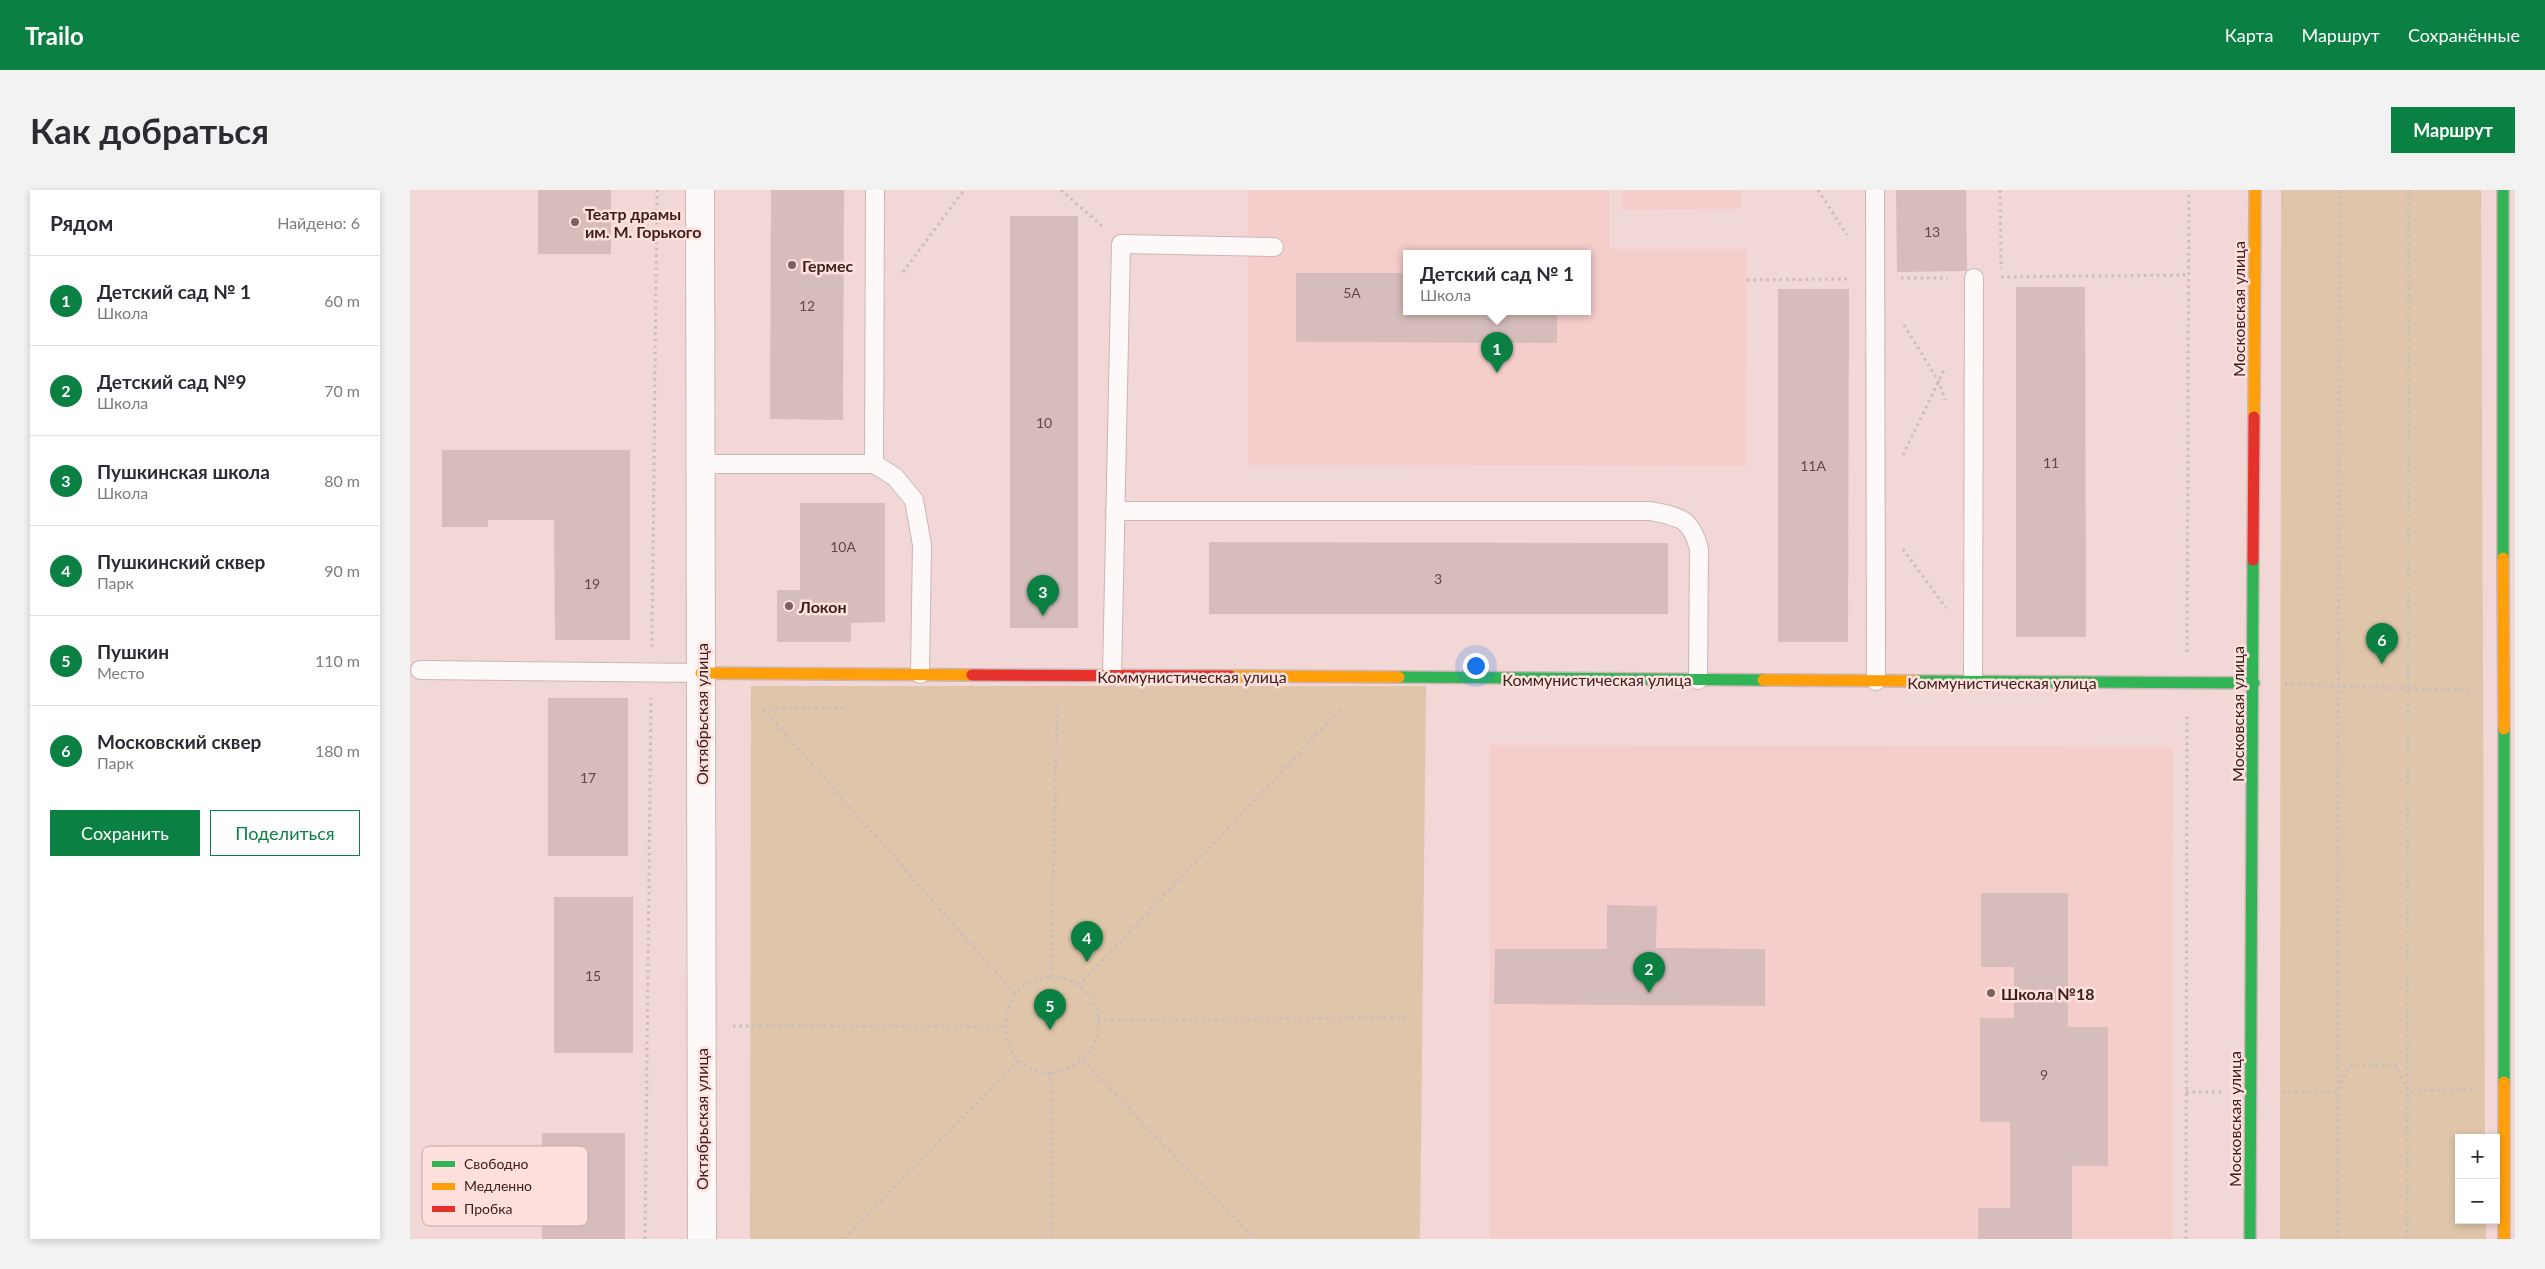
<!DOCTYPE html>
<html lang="ru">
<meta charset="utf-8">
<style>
:root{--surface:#fff;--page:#f2f2f3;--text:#2b2b33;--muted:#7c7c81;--line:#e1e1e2;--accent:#0b8043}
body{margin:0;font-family:Lato,sans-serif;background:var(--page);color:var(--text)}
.controls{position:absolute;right:15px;bottom:15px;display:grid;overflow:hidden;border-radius:0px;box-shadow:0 2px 8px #0003}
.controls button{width:45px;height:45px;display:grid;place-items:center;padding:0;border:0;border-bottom:1px solid var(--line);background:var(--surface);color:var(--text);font:25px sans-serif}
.you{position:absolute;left:1065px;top:475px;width:18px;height:18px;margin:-12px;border:4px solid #fff;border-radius:50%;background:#1a73e8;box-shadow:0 0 0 8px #1a73e833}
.badge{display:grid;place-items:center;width:32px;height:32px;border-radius:50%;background:var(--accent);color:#fff;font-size:16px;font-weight:700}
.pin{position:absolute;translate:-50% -41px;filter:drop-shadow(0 1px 2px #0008)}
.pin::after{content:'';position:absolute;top:26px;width:18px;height:15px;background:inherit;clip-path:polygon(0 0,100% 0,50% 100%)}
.popup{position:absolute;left:993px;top:60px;width:188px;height:65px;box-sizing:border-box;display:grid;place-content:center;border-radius:0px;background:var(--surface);filter:drop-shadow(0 1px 4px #0005);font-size:16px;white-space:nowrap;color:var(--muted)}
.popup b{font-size:19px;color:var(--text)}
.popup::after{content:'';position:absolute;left:50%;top:100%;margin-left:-10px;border:10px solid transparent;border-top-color:var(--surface)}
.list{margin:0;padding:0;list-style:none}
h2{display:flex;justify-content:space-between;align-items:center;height:65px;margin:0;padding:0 20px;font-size:21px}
h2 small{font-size:16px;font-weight:400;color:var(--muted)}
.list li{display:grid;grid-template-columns:32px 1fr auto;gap:15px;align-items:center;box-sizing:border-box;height:90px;padding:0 20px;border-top:1px solid var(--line)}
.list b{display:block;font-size:19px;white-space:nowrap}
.list p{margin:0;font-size:16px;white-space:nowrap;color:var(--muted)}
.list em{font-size:16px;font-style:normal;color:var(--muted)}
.actions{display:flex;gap:10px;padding:15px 20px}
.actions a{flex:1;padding:11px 0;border:1px solid var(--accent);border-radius:0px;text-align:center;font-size:18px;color:var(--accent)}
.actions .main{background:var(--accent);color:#fff}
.map{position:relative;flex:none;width:2105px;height:1049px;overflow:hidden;border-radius:0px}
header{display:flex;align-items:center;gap:30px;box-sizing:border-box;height:70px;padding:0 25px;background:var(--accent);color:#fff}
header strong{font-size:24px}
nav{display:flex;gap:28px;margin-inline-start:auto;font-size:18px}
.intro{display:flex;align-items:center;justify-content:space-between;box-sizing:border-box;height:120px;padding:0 30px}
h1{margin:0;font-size:35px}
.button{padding:12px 22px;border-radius:0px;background:var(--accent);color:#fff;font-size:18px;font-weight:700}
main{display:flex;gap:30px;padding:0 30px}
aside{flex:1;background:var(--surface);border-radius:0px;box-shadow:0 2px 8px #0003}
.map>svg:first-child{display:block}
.built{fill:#f5cecb;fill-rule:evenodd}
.green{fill:#dfc5a9}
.building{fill:#d6bdbb}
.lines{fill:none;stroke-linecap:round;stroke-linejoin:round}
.lane-casing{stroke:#ceb5b3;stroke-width:20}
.street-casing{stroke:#ceb5b3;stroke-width:30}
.fast-casing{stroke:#ceb5b3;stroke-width:14}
.slow-casing{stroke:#ceb5b3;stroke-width:14}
.jam-casing{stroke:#ceb5b3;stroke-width:14}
.path{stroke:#c9bebd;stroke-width:3;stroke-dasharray:2.5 4;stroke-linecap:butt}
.lane{stroke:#fdf9f9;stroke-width:18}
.street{stroke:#fdf9f9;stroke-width:28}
.fast{stroke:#30b455;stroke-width:11}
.slow{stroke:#ff9f0a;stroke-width:11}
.jam{stroke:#e5322d;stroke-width:11}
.poi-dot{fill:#7c615f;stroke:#ffe0dd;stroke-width:2}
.labels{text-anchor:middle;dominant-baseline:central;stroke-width:5;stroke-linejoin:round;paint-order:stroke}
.number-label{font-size:14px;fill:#634846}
.poi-label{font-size:16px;font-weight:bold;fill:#3d211f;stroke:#ffe0dd;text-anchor:start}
.street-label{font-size:16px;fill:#3d211f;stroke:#ffe0dd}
.key{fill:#ffe0dd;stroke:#c5a7a4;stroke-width:1}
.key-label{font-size:14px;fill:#3d211f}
</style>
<header>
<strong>Trailo</strong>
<nav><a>Карта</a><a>Маршрут</a><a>Сохранённые</a></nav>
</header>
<div class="intro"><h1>Как добраться</h1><a class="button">Маршрут</a></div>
<main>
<aside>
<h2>Рядом<small>Найдено: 6</small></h2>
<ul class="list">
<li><span class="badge">1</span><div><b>Детский сад № 1</b><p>Школа</p></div><em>60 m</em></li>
<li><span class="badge">2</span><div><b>Детский сад №9</b><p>Школа</p></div><em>70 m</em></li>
<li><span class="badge">3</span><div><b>Пушкинская школа</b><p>Школа</p></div><em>80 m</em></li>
<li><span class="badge">4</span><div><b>Пушкинский сквер</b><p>Парк</p></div><em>90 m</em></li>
<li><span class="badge">5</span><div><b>Пушкин</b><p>Место</p></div><em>110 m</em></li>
<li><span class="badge">6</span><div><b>Московский сквер</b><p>Парк</p></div><em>180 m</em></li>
</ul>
<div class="actions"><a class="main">Сохранить</a><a>Поделиться</a></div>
</aside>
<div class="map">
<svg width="2105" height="1049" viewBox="0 0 2105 1049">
<rect width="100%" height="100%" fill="#f1d8d6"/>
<!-- built -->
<path class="built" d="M838,0H1199V59H1337L1336,276L838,275ZM997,64H1177V122H997Z
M1212,0H1331V19L1212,20Z
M1080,555L1763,557L1762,1049H1080Z"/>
<!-- green -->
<path class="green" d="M1871,0H2071L2075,948H2049V1030H2076V1049H1870Z
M341,496H1016L1010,1049H340Z"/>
<!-- building -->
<path class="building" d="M128,0H201V64H128Z
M361,0H434L433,230L360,229Z
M1486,0H1556L1557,81L1487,82Z
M600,26H668V438H600Z
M886,83H997V122H1147V153L886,152Z
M1606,97H1675L1676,447H1606Z
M1368,99H1439L1438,452H1368Z
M32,260H220V450H145L144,330H78V337H32Z
M390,313H475V432L441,433V452H367V400H390Z
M799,352L1258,353V424H799Z
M138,508H218V666H138Z
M1571,703H1658V837H1698V976H1662V1049H1568V1018H1600V932H1570V828H1604V777H1571Z
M144,707H223V863H144Z
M1197,715L1247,716L1246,758L1355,759V816L1084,814L1085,759H1197Z
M132,943H215V1049H132Z"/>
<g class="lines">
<defs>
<path id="lane" d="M465,0L464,274L485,287L504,310L512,355L510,484
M1465,0L1466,491
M290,274H464
M705,321H1240C1270,327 1281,328 1289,359L1288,490
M10,480L291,483
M702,486L711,54L864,57
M1563,492L1564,88"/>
<path id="street" d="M290,0L292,1049"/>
<path id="fast" d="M2093,0V368
M989,487L1353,490
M1506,491L1844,493
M2094,539V892
M1840,1049L1843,370"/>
<path id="slow" d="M1844,227L1845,0
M2093,368L2094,539
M291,483L562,485
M821,486L989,487
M1353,490L1506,491
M2094,892V1049"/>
<path id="jam" d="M1843,370L1844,227
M562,485L821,486"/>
</defs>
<!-- lane casing -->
<use href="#lane" class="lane-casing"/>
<!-- street casing -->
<use href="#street" class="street-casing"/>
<!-- fast casing -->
<use href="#fast" class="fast-casing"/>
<!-- slow casing -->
<use href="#slow" class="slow-casing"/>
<!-- jam casing -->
<use href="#jam" class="jam-casing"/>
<!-- path -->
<path class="path" d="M651,0L692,36
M1408,0L1437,45
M1590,0L1591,79
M493,82L554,0
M1591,87L1778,85
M1491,88H1538
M1337,90L1440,89
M1494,135L1529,192L1535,210
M1493,265L1535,178
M1493,359L1536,418
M242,457L247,0
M1777,462L1779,0
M1875,494L2063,501
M353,519L435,518
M353,519L606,805
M641,787L647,518
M641,787C647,788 654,788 659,790C681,798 693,825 687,846C678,878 634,897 608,870C589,851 593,810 615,795C623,790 632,789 641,787Z
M669,795L930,520
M688,830L999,828
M323,836L596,837
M673,871L845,1049
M641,882V1049
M1776,902H1811
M1872,902L1928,901L1939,875H1985L1998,901L2062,900
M235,1049L241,508
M434,1049L608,871
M1776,1049L1777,523
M1928,1049L1929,0
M1997,1049L1999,0"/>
<!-- lane -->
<use href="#lane" class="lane"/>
<!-- street -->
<use href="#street" class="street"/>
<!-- fast -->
<use href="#fast" class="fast"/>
<!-- slow -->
<use href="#slow" class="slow"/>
<!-- jam -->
<use href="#jam" class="jam"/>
</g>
<!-- markers -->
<g class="poi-dot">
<circle cx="165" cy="32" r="5"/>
<circle cx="382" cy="75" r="5"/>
<circle cx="379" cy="416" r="5"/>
<circle cx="1581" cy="803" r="5"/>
</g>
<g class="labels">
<!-- number labels -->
<g class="number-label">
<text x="1522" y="41">13</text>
<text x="942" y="102">5А</text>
<text x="397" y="115">12</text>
<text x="634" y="232">10</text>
<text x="1641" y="272">11</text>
<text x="1403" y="275">11А</text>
<text x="433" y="356">10А</text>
<text x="1028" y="388">3</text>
<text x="182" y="393">19</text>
<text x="178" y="587">17</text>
<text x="183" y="785">15</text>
<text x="1634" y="884">9</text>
</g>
<!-- poi labels -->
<g class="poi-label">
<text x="175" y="23">Театр драмы<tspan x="175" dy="18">им. М. Горького</tspan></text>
<text x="392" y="75">Гермес</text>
<text x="389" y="416">Локон</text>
<text x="1591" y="803">Школа №18</text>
</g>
<!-- street labels -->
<g class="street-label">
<text transform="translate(1828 119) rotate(-90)">Московская улица</text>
<text x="782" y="486">Коммунистическая улица</text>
<text x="1187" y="489">Коммунистическая улица</text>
<text x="1592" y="492">Коммунистическая улица</text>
<text transform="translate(291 524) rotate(-90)">Октябрьская улица</text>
<text transform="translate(1827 524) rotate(-90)">Московская улица</text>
<text transform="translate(291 929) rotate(-90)">Октябрьская улица</text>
<text transform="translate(1824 929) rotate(-90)">Московская улица</text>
</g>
</g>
<!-- legend -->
<rect x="12" y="956" width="166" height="80" rx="8" class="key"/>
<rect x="22" y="971" width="23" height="6" fill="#30b455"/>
<rect x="22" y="993" width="23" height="7" fill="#ff9f0a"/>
<rect x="22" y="1016" width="23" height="6" fill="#e5322d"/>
<g class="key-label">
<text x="54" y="979">Свободно</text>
<text x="54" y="1001">Медленно</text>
<text x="54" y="1024">Пробка</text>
</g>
</svg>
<div class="controls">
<button>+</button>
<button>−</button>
</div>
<div class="you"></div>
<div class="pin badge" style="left:1087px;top:183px">1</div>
<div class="popup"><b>Детский сад № 1</b>Школа</div>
<div class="pin badge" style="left:1239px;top:803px">2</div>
<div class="pin badge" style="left:633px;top:426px">3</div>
<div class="pin badge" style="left:677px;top:772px">4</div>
<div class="pin badge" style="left:640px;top:840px">5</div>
<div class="pin badge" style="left:1972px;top:474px">6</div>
</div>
</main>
